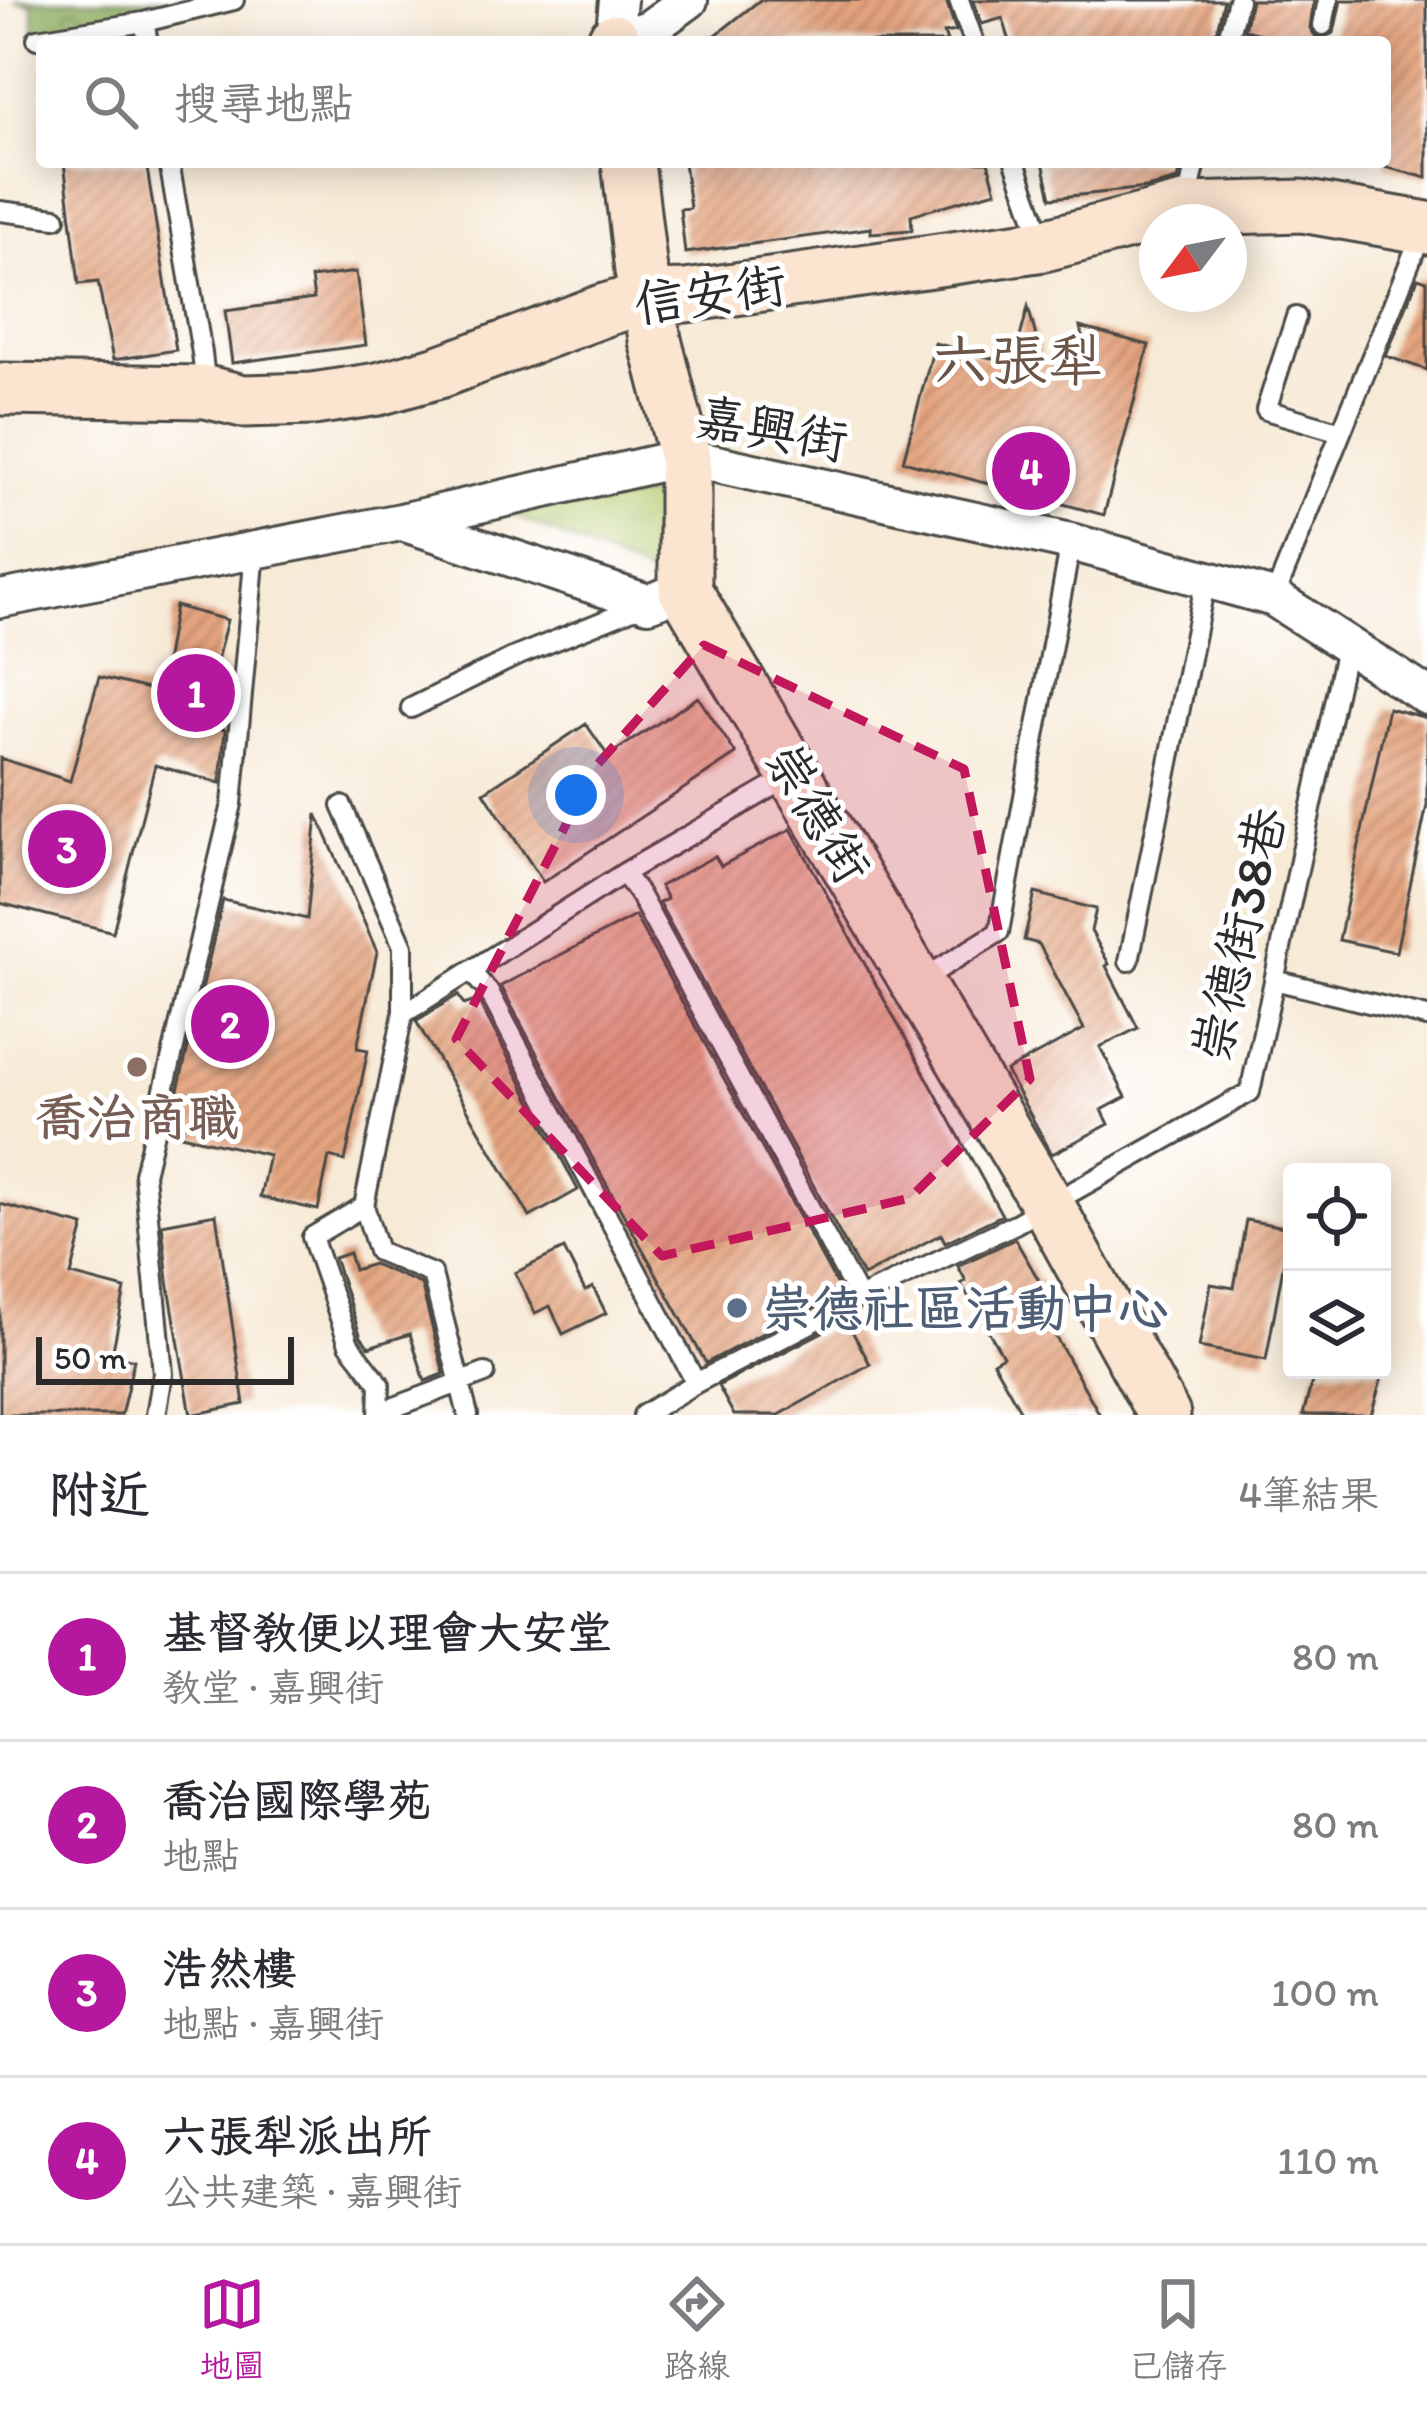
<!DOCTYPE html>
<html lang="zh-TW">
<meta charset="utf-8">
<style>
:root{--surface:#fff;--page:#f7f7f7;--text:#2b2b33;--muted:#7c7c81;--line:#e1e1e2;--accent:#b5179e}
body{margin:0;font-family:Itim,"LXGW WenKai TC",sans-serif;background:var(--page);color:var(--text)}
.controls{position:absolute;right:36px;bottom:36px;display:grid;overflow:hidden;border-radius:12px;box-shadow:0 6px 30px #0003}
.controls button{width:108px;height:108px;display:grid;place-items:center;padding:0;border:0;border-bottom:3px solid var(--line);background:var(--surface);color:var(--text);font:60px sans-serif}
.compass{position:absolute;left:1139px;top:204px;width:108px;height:108px;border-radius:50%;background:var(--surface);box-shadow:0 6px 30px #0003;rotate:238deg}
.scale{position:absolute;left:36px;bottom:30px;width:258px;box-sizing:border-box;padding-left:12px;border:6px solid #2b2b2b;border-top:0;font-size:33px;line-height:42px;white-space:nowrap;color:#2b2b2b;-webkit-text-stroke:9px #fff;paint-order:stroke}
.you{position:absolute;left:576px;top:795px;width:42px;height:42px;margin:-30px;border:9px solid #fff;border-radius:50%;background:#1a73e8;box-shadow:0 0 0 18px #1a73e833}
.badge{display:grid;place-items:center;width:78px;height:78px;border-radius:50%;background:var(--accent);color:#fff;font-size:39px;font-weight:700}
.pin{position:absolute;translate:-50% -50%;border:6px solid #fff;box-shadow:0 3px 12px #0006}
.list{margin:0;padding:0;list-style:none}
h2{display:flex;justify-content:space-between;align-items:center;height:156px;margin:0;padding:0 48px;font-size:51px}
h2 small{font-size:39px;font-weight:400;color:var(--muted)}
.list li{display:grid;grid-template-columns:78px 1fr auto;gap:36px;align-items:center;box-sizing:border-box;height:168px;padding:0 48px;border-top:3px solid var(--line)}
.list b{display:block;font-size:45px;white-space:nowrap}
.list p{margin:0;font-size:39px;white-space:nowrap;color:var(--muted)}
.list em{font-size:39px;font-style:normal;color:var(--muted)}
.icon{flex:none;width:66px;height:66px;fill:none;stroke:currentColor;stroke-width:2;stroke-linecap:round;stroke-linejoin:round}
.map{position:relative;flex:none;width:1427px;height:1415px;overflow:hidden}
.search{position:absolute;background:var(--surface);box-shadow:0 6px 30px #0003;left:36px;right:36px;top:36px;height:132px;display:flex;align-items:center;gap:30px;box-sizing:border-box;padding:0 42px;border-radius:12px;color:var(--muted);font-size:45px}
.sheet{height:828px;background:var(--surface)}
nav{display:flex;justify-content:space-around;align-items:center;box-sizing:border-box;height:168px;border-top:3px solid var(--line);background:var(--surface);font-size:33px;color:var(--muted)}
nav a{display:grid;justify-items:center;gap:6px}
nav .on{color:var(--accent)}
.map>svg:first-child{display:block}
.grass{fill:url(#grass-tufts);stroke:#707b4e;stroke-width:3}
.forest{fill:url(#forest-crowns);stroke:#5e6d46;stroke-width:3}
.building{fill:url(#building-hatch)}
.lines{fill:none;stroke-linecap:round;stroke-linejoin:round}
.lane-casing{stroke:#4a4845;stroke-width:24}
.street-casing{stroke:#4a4845;stroke-width:42}
.secondary-casing{stroke:#4a4845;stroke-width:57}
.lane{stroke:#fff;stroke-width:18}
.street{stroke:#fff;stroke-width:36}
.secondary{stroke:#fce5d0;stroke-width:51}
.marked{fill:#c2185b;fill-opacity:0.2;stroke:#c2185b;stroke-width:9;stroke-dasharray:24 15;stroke-linejoin:round}
.education-dot{fill:#8d6e63;stroke:#fff;stroke-width:4.5}
.service-dot{fill:#5c6f8a;stroke:#fff;stroke-width:4.5}
.labels{text-anchor:middle;dominant-baseline:central;stroke-width:10;stroke-linejoin:round;paint-order:stroke}
.street-label{font-size:51px;fill:#2b2b2b;stroke:#fff}
.education-label{font-size:51px;font-weight:bold;fill:#785e54;stroke:#fff}
.service-label{font-size:51px;font-weight:bold;fill:#4e5e75;stroke:#fff;text-anchor:start}
.quarter-label{font-size:57px;fill:#6c5548;stroke:#fff}
</style>
<div class="map">
<svg width="1427" height="1415" viewBox="0 0 1427 1415">
<defs>
<pattern id="grass-tufts" width="24" height="20" patternUnits="userSpaceOnUse" patternTransform="scale(3)"><rect width="24" height="20" fill="#b5cb70"/><path d="M3 7l-1-3M5 7V3M7 7l1-3M15 17l-1-3M17 17v-4M19 17l1-3" fill="none" stroke="#9cae61"/></pattern>
<pattern id="forest-crowns" width="20" height="18" patternUnits="userSpaceOnUse" patternTransform="scale(3)"><rect width="20" height="18" fill="#90af62"/><path d="M2 6a3 3 0 1 1 6 0M12 15a3 3 0 1 1 6 0" fill="none" stroke="#768f51"/></pattern>
<pattern id="building-hatch" width="6" height="6" patternUnits="userSpaceOnUse" patternTransform="scale(3)"><rect width="6" height="6" fill="#e5a47f"/><path d="M-1 1l2-2M0 6l6-6M5 7l2-2" fill="none" stroke="#ba8668"/></pattern>
</defs>
<rect width="100%" height="100%" fill="#fff"/>
<filter id="ink" filterUnits="userSpaceOnUse"><feTurbulence type="fractalNoise" baseFrequency=".00833" numOctaves="2"/><feDisplacementMap in="SourceGraphic" scale="24" xChannelSelector="R" yChannelSelector="G"/><feConvolveMatrix kernelMatrix="1 2 1 2 8 2 1 2 1" color-interpolation-filters="sRGB"/></filter>
<filter id="wash" filterUnits="userSpaceOnUse"><feTurbulence type="fractalNoise" baseFrequency=".004" numOctaves="4" result="noise"/><feDisplacementMap in="SourceGraphic" scale="48" xChannelSelector="R" yChannelSelector="G"/><feGaussianBlur stdDeviation="2.7" result="paint"/><feColorMatrix in="noise" values="0 0 0 0 0 0 0 0 0 0 0 0 0 0 0 0 0 1.4 0 .05"/><feComposite in="paint" operator="in"/></filter>
<g filter="url(#wash)">
<rect width="100%" height="100%" fill="#f7ead7"/>
<!-- grass -->
<path class="grass" d="M668,494L673,586L505,511Z"/>
<!-- forest -->
<path class="forest" d="M14,0H197L179,11L35,35L32,4Z"/>
<g id="blocks">
<!-- building -->
<path class="building" d="M760,0H946L956,31L944,33L947,42H707Z
M973,0H1224L1214,42H1010L1003,18L982,24Z
M1251,0H1314L1310,28L1315,36L1322,38L1334,33L1341,0H1427V178L1385,167V42H1293L1244,30Z
M64,162H146L176,350L113,360L98,282L79,284Z
M684,162H807L808,171L881,162H988L996,191L911,215L912,230L871,233V228L685,253L680,209L690,208Z
M1043,162H1182L1178,180L1146,188L1051,198Z
M356,272L366,345L232,363L225,311L314,299L311,278Z
M1418,278L1427,281V370L1386,356Z
M1028,307L1043,362L1086,351L1080,327L1149,345L1104,515L903,461L935,343L1013,364Z
M175,606L227,620L213,676L230,680L227,711L222,729L225,730L220,783L155,765L113,932L0,903V758L70,781L99,677L160,692Z
M698,697L736,754L543,882L484,792L586,724L608,756Z
M1388,708L1427,718V805L1396,952L1339,940Z
M317,814L377,952L357,1048L368,1050L345,1161L329,1157L318,1210L260,1197L269,1155L168,1132L223,900L307,919Z
M791,829L1002,1215L945,1242L941,1234L863,1276L659,903L667,899L660,886L715,856L721,866Z
M1035,893L1096,909L1091,931L1109,964L1106,966L1138,1028L1100,1047L1126,1097L1102,1110L1109,1124L1052,1154L1006,1071L1084,1029L1039,944L1024,940Z
M635,916L839,1289L831,1293L833,1296L706,1363L602,1176L501,986Z
M458,995L464,1005L478,1000L578,1190L530,1217L416,1021Z
M0,1204L84,1226L71,1275L125,1289L112,1355L134,1360L121,1415H0Z
M216,1214L244,1404L191,1415L168,1281L162,1224Z
M1246,1220L1290,1228L1266,1360L1199,1347L1211,1284L1234,1288Z
M1015,1239L1058,1313L1046,1320L1100,1415H1023L993,1362L1003,1356L961,1284L966,1281L958,1266Z
M564,1249L585,1291L593,1287L606,1313L563,1334L550,1306L535,1313L515,1273Z
M349,1253L354,1270L373,1264L421,1284L444,1374L425,1381L410,1334L369,1347L361,1337L334,1258Z
M846,1320L870,1364L779,1415H734L718,1386Z
M1315,1370H1384L1371,1415H1303Z"/>
</g>
</g>
<g filter="url(#ink)">
<use href="#blocks" fill-opacity="0" stroke="#4a4845" stroke-width="3"/>
<g class="lines">
<defs>
<path id="lane" d="M959,0L974,42
M144,22L234,0
M1323,25L1328,0
M37,39L144,22L148,42
M1227,42L1238,0
M169,162L202,353L206,388
M1015,162L1043,242
M1186,205L1196,162
M0,211L56,218
M1296,317L1266,410L1341,432
M1274,598L1423,230
M411,708L512,658L643,605
M342,806L403,946V1014L364,1206L312,1237L349,1344L380,1384L379,1415
M624,873L640,896L859,1298
M1129,961L1206,579
M471,972L489,992L696,1383
M921,980L999,932L1071,542
M1274,980L1427,1017
M403,1014L624,873L793,775
M364,1206L378,1251L432,1274L468,1415
M379,1413L485,1373
M156,1415L163,1374L144,1174L232,804L255,551
M643,1415L696,1383L859,1298L1015,1224L1250,1092L1347,643"/>
<path id="street" d="M618,0L614,40L649,29L689,0
M405,523L648,603L685,590
M0,599L401,522L685,457L1071,542L1274,598L1427,696"/>
<path id="secondary" d="M614,40V42
M628,162L641,271L649,297L655,340L685,457V590L1048,1205L1164,1415
M0,389L206,392L243,401L313,399L378,389L439,372L605,310L649,297L686,296L1044,245L1184,209L1302,206L1427,228"/>
</defs>
<!-- lane casing -->
<use href="#lane" class="lane-casing"/>
<!-- street casing -->
<use href="#street" class="street-casing"/>
<!-- secondary casing -->
<use href="#secondary" class="secondary-casing"/>
<!-- lane -->
<use href="#lane" class="lane"/>
<!-- street -->
<use href="#street" class="street"/>
<!-- secondary -->
<use href="#secondary" class="secondary"/>
</g>
</g>
<!-- marked area -->
<path class="marked" d="M704,645L964,769L1030,1079L910,1198L662,1256L456,1039L596,766Z"/>
<!-- markers -->
<circle class="education-dot" cx="137" cy="1067" r="12"/>
<circle class="service-dot" cx="737" cy="1308" r="12"/>
<g class="labels">
<!-- street labels -->
<g class="street-label">
<text transform="translate(710 294) rotate(-8)">信安街</text>
<text transform="translate(772 429) rotate(10)">嘉興街</text>
<text transform="translate(818 813) rotate(59)">崇德街</text>
<text transform="translate(1239 935) rotate(-77)">崇德街38巷</text>
</g>
<!-- education labels -->
<g class="education-label">
<text x="137" y="1117">喬治商職</text>
</g>
<!-- service labels -->
<g class="service-label">
<text x="761" y="1308">崇德社區活動中心</text>
</g>
<!-- quarter labels -->
<g class="quarter-label">
<text x="1018" y="360">六張犁</text>
</g>
</g>
</svg>
<div class="controls">
<button><svg class="icon" aria-label="locate" viewBox="0 0 24 24"><circle cx="12" cy="12" r="6"/><path d="M12 2v4M12 18v4M2 12h4M18 12h4"/></svg></button>
<button><svg class="icon" aria-label="layers" viewBox="0 0 24 24"><path d="M12 4l9 5-9 5-9-5zM3 14l9 5 9-5"/></svg></button>
</div>
<svg class="compass" viewBox="-18 -18 36 36"><path d="M0-13l5 13h-10z" fill="#e53935"/><path d="M0 13l5-13h-10z" fill="#7c7c81"/></svg>
<div class="scale">50 m</div>
<div class="you"></div>
<div class="pin badge" style="left:196px;top:693px">1</div>
<div class="pin badge" style="left:230px;top:1024px">2</div>
<div class="pin badge" style="left:67px;top:849px">3</div>
<div class="pin badge" style="left:1031px;top:471px">4</div>
<div class="search"><svg class="icon" aria-label="search" viewBox="0 0 24 24"><circle cx="10" cy="10" r="6"/><path d="M15 15l6 6"/></svg>搜尋地點</div>
</div>
<section class="sheet">
<h2>附近<small>4筆結果</small></h2>
<ul class="list">
<li><span class="badge">1</span><div><b>基督教便以理會大安堂</b><p>教堂 · 嘉興街</p></div><em>80 m</em></li>
<li><span class="badge">2</span><div><b>喬治國際學苑</b><p>地點</p></div><em>80 m</em></li>
<li><span class="badge">3</span><div><b>浩然樓</b><p>地點 · 嘉興街</p></div><em>100 m</em></li>
<li><span class="badge">4</span><div><b>六張犁派出所</b><p>公共建築 · 嘉興街</p></div><em>110 m</em></li>
</ul>
</section>
<nav>
<a class="on"><svg class="icon" aria-label="map" viewBox="0 0 24 24"><path d="M3 6l6-2 6 2 6-2v14l-6 2-6-2-6 2zM9 4v14M15 6v14"/></svg>地圖</a>
<a><svg class="icon" aria-label="directions" viewBox="0 0 24 24"><path d="M12 3l9 9-9 9-9-9zM9 14v-3h6M13 9l2 2-2 2"/></svg>路線</a>
<a><svg class="icon" aria-label="saved" viewBox="0 0 24 24"><path d="M7 4h10v16l-5-4-5 4z"/></svg>已儲存</a>
</nav>
